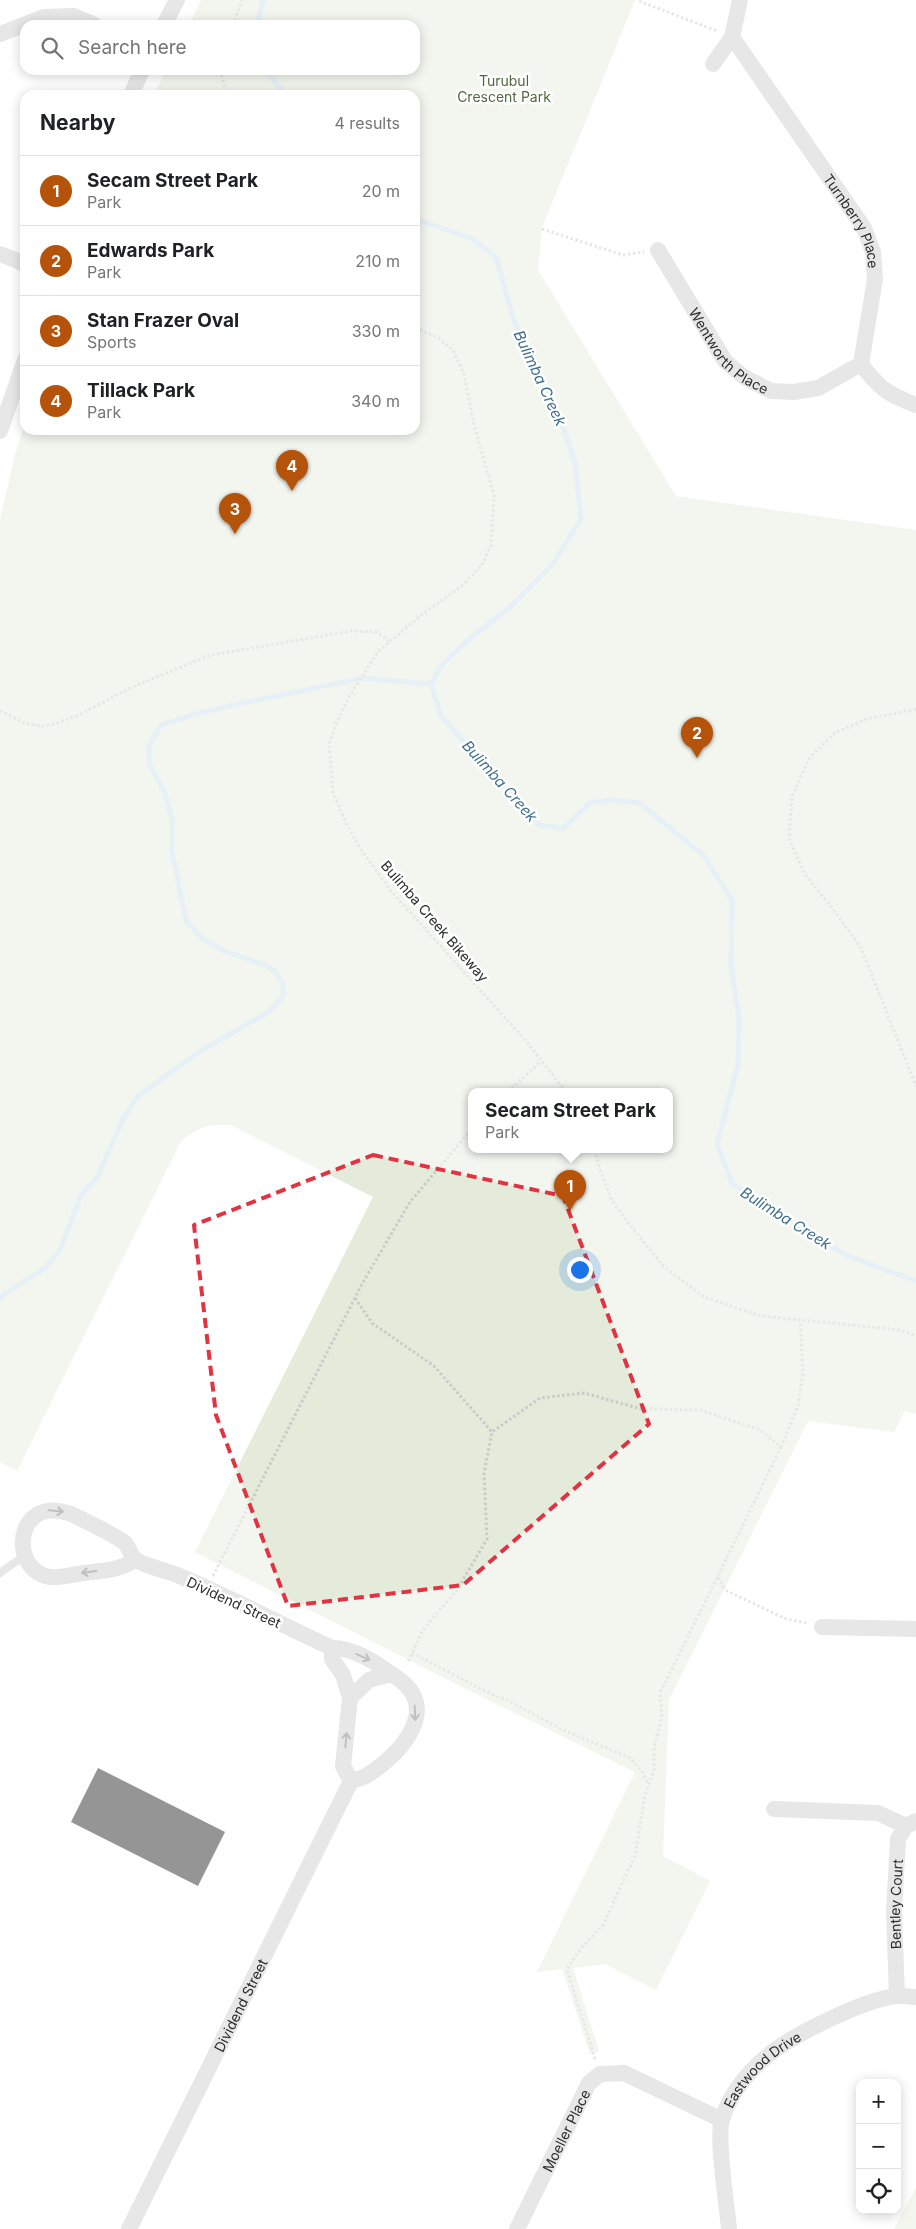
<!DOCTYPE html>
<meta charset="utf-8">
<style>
:root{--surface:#fff;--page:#f2f2f2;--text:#202124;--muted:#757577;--line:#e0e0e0;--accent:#b45309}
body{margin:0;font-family:Inter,sans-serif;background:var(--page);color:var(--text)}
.controls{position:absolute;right:15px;bottom:15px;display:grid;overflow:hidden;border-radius:10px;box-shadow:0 2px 12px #0003}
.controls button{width:45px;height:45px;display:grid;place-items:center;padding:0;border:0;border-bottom:1px solid var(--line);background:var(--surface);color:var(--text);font:25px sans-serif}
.you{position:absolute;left:579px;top:1269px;width:18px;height:18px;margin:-12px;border:4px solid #fff;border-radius:50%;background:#1a73e8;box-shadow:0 0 0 8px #1a73e833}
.badge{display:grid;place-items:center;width:32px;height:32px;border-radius:50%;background:var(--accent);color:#fff;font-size:16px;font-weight:700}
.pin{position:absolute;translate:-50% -41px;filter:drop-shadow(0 1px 2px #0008)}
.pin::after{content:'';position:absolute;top:26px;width:18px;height:15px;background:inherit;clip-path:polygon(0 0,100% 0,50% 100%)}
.popup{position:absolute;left:468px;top:1088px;width:205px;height:65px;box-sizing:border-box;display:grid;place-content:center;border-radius:10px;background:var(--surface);filter:drop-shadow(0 1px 4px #0005);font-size:16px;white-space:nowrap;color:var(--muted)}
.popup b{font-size:19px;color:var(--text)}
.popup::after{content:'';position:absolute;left:50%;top:100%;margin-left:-10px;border:10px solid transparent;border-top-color:var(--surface)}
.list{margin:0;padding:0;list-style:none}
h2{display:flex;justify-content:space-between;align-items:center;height:65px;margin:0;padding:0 20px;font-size:21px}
h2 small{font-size:16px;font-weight:400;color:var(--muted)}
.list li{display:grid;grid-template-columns:32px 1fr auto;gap:15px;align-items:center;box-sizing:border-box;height:70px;padding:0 20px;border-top:1px solid var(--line)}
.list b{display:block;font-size:19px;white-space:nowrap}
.list p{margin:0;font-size:16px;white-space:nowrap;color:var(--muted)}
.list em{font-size:16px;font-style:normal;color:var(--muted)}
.icon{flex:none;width:28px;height:28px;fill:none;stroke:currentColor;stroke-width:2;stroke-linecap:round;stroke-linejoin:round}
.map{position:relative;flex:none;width:916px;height:2229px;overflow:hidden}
.search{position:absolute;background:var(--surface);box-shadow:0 2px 12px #0003;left:20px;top:20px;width:400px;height:55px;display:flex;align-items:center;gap:12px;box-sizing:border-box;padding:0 18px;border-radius:15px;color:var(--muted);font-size:19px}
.panel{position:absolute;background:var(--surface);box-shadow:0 2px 12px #0003;left:20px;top:90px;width:400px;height:345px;border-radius:15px}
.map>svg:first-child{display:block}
.green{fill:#e4ebdb;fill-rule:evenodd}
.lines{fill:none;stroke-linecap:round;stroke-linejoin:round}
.stream{stroke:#c8ddea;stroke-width:5}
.building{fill:#141414}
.path{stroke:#cacaca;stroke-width:3;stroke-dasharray:2.5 2.5;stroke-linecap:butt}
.service{stroke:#cacaca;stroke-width:8}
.minor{stroke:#cacaca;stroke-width:16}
.oneway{stroke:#747474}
.marked{fill:none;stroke:#e13342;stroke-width:4;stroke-dasharray:10 6;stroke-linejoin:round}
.labels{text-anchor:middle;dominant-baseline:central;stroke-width:5;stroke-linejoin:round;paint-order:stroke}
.park-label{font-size:14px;fill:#51683c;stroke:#fff}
.street-label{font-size:14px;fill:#2d2d2d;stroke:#fff}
.water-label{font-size:15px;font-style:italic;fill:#3e6f8d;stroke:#fff}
</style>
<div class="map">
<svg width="916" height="2229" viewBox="0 0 916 2229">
<rect width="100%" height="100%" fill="#fff"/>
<!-- green -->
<path class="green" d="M201,0H635L542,228L538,270L676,496L916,530V1414L905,1411L894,1432L808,1421L669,1700L663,1856L710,1881L656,1990L605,1964L573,1968L599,2051L590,2054L562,1969L537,1972L635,1772L480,1696L195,1552L373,1197L231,1125C208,1124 199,1127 181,1141L17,1471L0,1462V520L15,454L25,424V430H415V95H154L166,70H415V25H189ZM669,1092V1150H471V1092Z
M916,2187V2229H894Z"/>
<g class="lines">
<!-- stream -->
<path class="stream" d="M257,25L263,0
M266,70L285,95
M415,219L471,238L496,257L514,321L559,415L575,463L581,519L552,565L509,608L469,639L441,666L431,684L441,716L539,825L564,828L590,803L611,800L640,803L704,856L732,900L731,967L739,1018L738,1065L717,1144L732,1183L793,1224L848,1256L916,1281
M0,1299L3,1295L45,1268L60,1250L81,1195L97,1178L123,1119L138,1096L199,1052L270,1011L283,996V984L276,973L268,966L227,952L203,939L186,921L172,852V819L164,791L149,763V746L161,725L202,712L362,678L431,684"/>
</g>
<!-- building -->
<path class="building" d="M98,1768L225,1832L198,1886L71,1822Z"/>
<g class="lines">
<!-- path -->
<path class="path" d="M639,1L717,31
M233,25L242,0
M220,70L225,89L230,95
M542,229L623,255L644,252
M415,328L437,337L453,350L464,374L474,425L494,495L491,545L482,565L463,585L420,616L378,652L350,695L336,724L329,744L333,792L347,825L364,854L391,891L526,1041L566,1092
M916,709L866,719L835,733L810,757L792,796L789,838L804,873L833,909L861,948L916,1086
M0,711L27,724L42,726L54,724L79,715L132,687L211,655L352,631L377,632L389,641
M508,1092L541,1061
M595,1150L600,1170L612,1201L637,1234L664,1267L704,1297L761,1316L900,1330L916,1336
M355,1298L372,1323L434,1366L492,1432
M781,1447L718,1576L725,1590L786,1619L807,1623
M213,1576L362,1284L410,1202L471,1130
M412,1653L487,1692L511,1702L563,1730L630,1758L642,1771L648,1784
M408,1661L423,1630L457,1590L487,1539L484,1473L492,1432L540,1398L584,1393L641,1409L700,1410L760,1430L781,1447L798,1406L803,1373L800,1321
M595,2059L567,1969L582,1947L603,1925L635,1856L645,1795L654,1770V1748L662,1715L660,1693L718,1576"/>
<!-- service -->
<path class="service" d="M0,1573L25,1555"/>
<!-- minor -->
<g class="minor">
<path d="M164,25L177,0"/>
<path d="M0,34L44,17L74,16L95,25"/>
<path id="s1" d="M732,37L864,228L873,252L875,279L861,364C880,389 887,394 916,405"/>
<path d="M713,64L732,37L740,0"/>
<path d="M131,95L142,70"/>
<path id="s2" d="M658,250L725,361L744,377L771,391L794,392L818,388L861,364"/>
<path d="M0,254L25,264"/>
<path d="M0,431L25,360"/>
<path d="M822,1627L916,1629"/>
<path d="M332,1648V1659L343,1675L350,1698L343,1766L351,1781"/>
<path d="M350,1698L369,1680L391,1674"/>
<path d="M774,1809L878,1813L906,1826"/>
<path id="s3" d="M897,1996L894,1912L898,1839L906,1826L916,1821"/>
<path id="s4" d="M129,2229L351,1781C357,1779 364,1778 369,1774C395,1758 437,1716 406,1685C400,1679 391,1674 384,1669C369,1658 351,1648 332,1648C280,1624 230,1597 177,1575C168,1571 141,1565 135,1559C130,1555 129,1547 125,1543C118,1537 77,1516 68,1513C14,1496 9,1571 50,1577C61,1578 74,1574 84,1573C105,1570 117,1571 135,1560"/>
<path id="s5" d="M517,2229L589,2083L600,2074L624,2073L722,2120"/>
<path id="s6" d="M729,2229C727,2205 716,2138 722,2119C730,2095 747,2073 766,2057C790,2036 865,1999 897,1996C903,1995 910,1997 916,1997"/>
</g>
</g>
<!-- one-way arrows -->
<defs><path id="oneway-shaft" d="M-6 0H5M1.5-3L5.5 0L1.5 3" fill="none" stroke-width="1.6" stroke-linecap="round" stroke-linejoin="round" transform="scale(1.25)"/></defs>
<g class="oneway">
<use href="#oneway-shaft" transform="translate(56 1511) rotate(5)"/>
<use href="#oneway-shaft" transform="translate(89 1572) rotate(173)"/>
<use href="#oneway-shaft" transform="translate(363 1657) rotate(24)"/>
<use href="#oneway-shaft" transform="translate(415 1713) rotate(88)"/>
<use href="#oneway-shaft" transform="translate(346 1740) rotate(-85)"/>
</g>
<!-- marked area -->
<path d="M0 0H916V2229H0ZM373,1155L563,1196L649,1424L463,1585L288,1606L216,1415L194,1225Z" fill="#fff" fill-opacity=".55" fill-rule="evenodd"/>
<path class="marked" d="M373,1155L563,1196L649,1424L463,1585L288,1606L216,1415L194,1225Z"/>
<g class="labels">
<!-- park labels -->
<g class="park-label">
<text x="504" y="80">Turubul<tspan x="504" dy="16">Crescent Park</tspan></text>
</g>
<!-- street labels -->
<g class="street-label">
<text stroke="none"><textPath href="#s1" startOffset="221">Turnberry Place</textPath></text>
<text stroke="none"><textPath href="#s2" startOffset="125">Wentworth Place</textPath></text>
<text transform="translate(435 921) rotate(49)">Bulimba Creek Bikeway</text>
<text transform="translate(234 1602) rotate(25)">Dividend Street</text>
<text stroke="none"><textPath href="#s3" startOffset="92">Bentley Court</textPath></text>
<text stroke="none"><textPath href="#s4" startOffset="250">Dividend Street</textPath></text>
<text stroke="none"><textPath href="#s6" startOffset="176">Eastwood Drive</textPath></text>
<text stroke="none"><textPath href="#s5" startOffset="110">Moeller Place</textPath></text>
</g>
<!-- water labels -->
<g class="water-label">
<text transform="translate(540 378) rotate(65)">Bulimba Creek</text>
<text transform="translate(500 781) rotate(48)">Bulimba Creek</text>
<text transform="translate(786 1218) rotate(32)">Bulimba Creek</text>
</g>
</g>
</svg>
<div class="controls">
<button>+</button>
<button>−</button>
<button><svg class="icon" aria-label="locate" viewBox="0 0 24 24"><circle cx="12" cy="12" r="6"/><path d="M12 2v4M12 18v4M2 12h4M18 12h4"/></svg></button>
</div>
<div class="you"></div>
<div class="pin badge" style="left:570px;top:1211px">1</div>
<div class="popup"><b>Secam Street Park</b>Park</div>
<div class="pin badge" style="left:697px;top:758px">2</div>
<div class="pin badge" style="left:235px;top:534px">3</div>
<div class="pin badge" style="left:292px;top:491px">4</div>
<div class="search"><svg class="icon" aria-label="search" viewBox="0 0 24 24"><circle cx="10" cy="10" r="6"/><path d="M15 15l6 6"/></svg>Search here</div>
<section class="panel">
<h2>Nearby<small>4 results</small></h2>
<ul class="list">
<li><span class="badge">1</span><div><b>Secam Street Park</b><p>Park</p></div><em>20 m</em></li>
<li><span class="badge">2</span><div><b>Edwards Park</b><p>Park</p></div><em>210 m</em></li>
<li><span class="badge">3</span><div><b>Stan Frazer Oval</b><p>Sports</p></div><em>330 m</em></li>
<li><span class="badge">4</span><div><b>Tillack Park</b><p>Park</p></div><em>340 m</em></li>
</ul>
</section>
</div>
